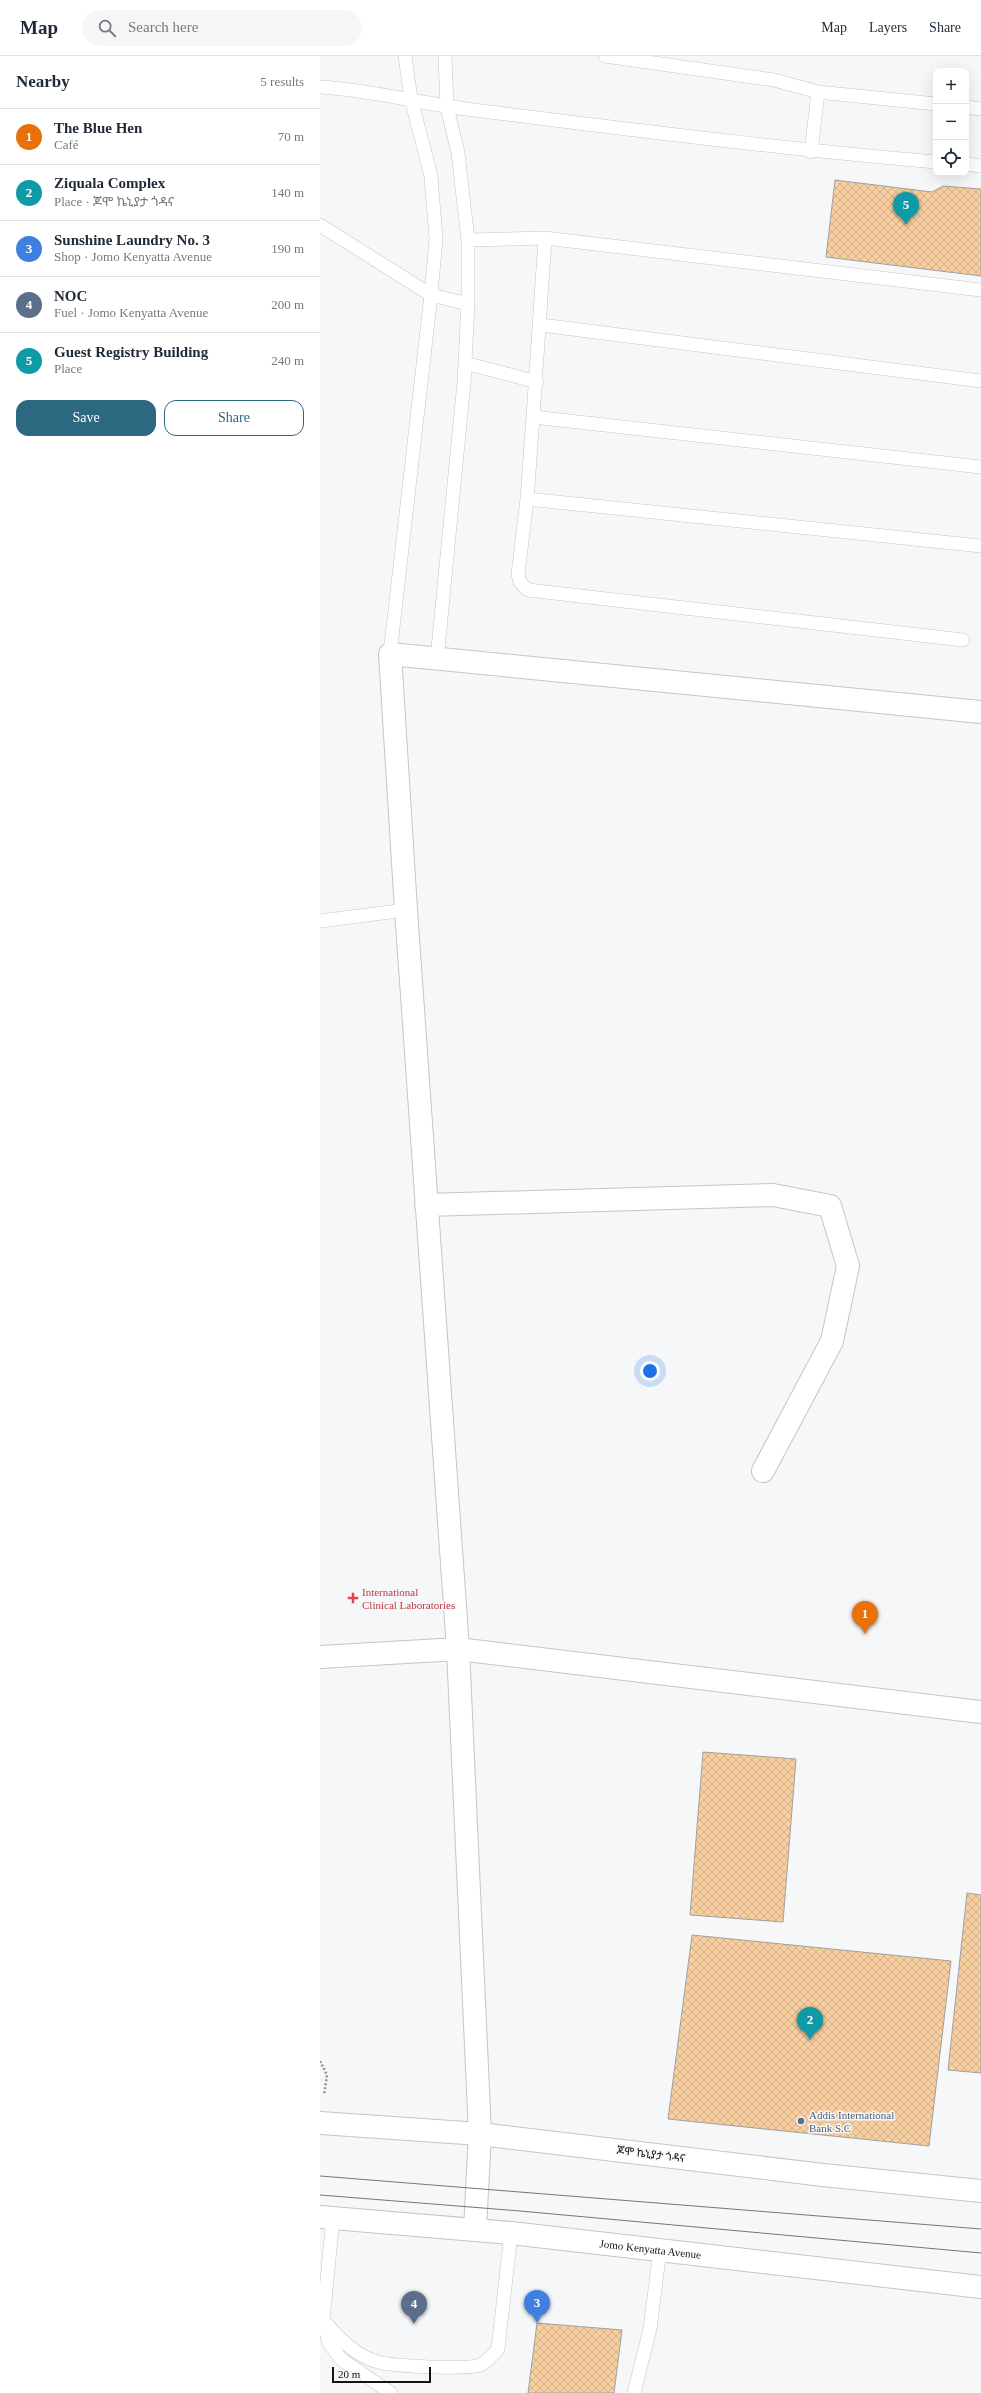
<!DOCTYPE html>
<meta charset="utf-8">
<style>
:root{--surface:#fff;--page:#f6f6f7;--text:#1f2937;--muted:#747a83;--line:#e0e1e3;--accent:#2c687f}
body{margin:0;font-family:"Times New Roman","Noto Sans Ethiopic",serif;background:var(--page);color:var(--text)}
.controls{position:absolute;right:12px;top:12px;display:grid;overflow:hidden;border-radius:8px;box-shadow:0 4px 16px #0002}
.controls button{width:36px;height:36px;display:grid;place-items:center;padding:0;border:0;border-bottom:1px solid var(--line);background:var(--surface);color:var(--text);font:20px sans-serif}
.scale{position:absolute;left:12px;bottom:10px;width:99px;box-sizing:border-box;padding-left:4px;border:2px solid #131414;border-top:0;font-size:11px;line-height:14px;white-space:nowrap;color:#131414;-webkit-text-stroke:3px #f5f7f8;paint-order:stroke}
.you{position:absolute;left:330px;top:1315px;width:14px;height:14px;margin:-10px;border:3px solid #fff;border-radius:50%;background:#1a73e8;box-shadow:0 0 0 6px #1a73e833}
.badge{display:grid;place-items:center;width:26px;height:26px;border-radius:50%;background:var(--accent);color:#fff;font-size:13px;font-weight:700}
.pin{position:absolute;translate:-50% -33px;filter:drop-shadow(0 1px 2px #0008)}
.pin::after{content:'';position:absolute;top:21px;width:14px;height:12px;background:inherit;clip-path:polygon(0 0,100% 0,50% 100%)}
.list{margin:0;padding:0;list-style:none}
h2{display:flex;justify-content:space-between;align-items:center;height:52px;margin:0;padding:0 16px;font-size:17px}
h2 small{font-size:13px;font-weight:400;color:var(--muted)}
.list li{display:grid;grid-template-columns:26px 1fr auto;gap:12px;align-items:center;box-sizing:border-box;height:56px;padding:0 16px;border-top:1px solid var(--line)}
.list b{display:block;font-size:15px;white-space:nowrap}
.list p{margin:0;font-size:13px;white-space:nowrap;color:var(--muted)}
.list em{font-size:13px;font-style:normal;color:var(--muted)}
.actions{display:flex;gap:8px;padding:12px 16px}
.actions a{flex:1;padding:9px 0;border:1px solid var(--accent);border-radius:12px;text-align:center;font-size:14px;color:var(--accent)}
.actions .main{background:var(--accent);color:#fff}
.icon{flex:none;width:22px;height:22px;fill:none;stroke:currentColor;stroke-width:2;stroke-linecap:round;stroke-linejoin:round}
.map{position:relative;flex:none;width:661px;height:2337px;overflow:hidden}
header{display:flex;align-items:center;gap:24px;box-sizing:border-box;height:56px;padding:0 20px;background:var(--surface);border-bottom:1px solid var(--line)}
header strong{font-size:19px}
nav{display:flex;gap:22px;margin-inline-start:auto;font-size:14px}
.search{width:280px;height:36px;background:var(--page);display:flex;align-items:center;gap:10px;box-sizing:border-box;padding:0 14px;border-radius:22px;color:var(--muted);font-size:15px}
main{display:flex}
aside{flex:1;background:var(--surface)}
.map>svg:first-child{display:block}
.building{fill:url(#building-cross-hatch);stroke:#a2a09f}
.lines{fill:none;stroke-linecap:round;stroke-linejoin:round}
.service-casing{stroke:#c4c6c7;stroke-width:14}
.minor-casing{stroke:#c4c6c7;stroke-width:24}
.primary-casing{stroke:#c4c6c7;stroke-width:24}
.path{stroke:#939595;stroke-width:2.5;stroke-dasharray:2 2;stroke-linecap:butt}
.service{stroke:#fff;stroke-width:13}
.minor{stroke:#fff;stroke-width:22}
.primary{stroke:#fff;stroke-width:22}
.tram{stroke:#757677;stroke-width:1}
.health-dot{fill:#e0444e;stroke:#f5f7f8;stroke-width:1.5}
.service-dot{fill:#5c6f8a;stroke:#f5f7f8;stroke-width:1.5}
.labels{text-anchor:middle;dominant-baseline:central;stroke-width:3;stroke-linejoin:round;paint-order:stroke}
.health-label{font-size:11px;fill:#be3a42;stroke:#f5f7f8;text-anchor:start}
.service-label{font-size:11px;fill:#4e5e75;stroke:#f5f7f8;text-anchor:start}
.street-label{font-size:11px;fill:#131414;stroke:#f5f7f8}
</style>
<header>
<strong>Map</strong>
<div class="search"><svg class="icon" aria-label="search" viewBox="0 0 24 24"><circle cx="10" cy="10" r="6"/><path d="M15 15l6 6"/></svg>Search here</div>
<nav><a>Map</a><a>Layers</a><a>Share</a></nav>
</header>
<main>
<aside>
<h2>Nearby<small>5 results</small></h2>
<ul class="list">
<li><span class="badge" style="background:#e8710a">1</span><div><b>The Blue Hen</b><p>Café</p></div><em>70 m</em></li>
<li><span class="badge" style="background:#0f9aa8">2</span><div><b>Ziquala Complex</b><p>Place · ጆሞ ኬኒያታ ጎዳና</p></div><em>140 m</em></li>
<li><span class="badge" style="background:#3f7fe0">3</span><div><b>Sunshine Laundry No. 3</b><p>Shop · Jomo Kenyatta Avenue</p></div><em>190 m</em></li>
<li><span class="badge" style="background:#5c6f8a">4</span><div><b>NOC</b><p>Fuel · Jomo Kenyatta Avenue</p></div><em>200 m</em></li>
<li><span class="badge" style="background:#0f9aa8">5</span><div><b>Guest Registry Building</b><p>Place</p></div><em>240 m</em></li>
</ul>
<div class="actions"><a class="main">Save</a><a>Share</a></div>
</aside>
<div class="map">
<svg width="661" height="2337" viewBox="0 0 661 2337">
<defs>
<pattern id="building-cross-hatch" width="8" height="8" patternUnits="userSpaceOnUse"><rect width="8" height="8" fill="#f7cea0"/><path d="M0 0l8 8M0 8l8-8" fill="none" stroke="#d3b089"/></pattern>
</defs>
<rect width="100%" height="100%" fill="#f5f7f8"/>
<!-- building -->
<path class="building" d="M515,124L612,136L623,130L661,133V220L506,201Z
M383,1696L476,1703L463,1866L370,1859Z
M647,1837L661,1839V2017L628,2014Z
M372,1879L631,1905L609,2090L348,2063Z
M217,2267L302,2274L294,2337H208Z"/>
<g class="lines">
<defs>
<path id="service" d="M285,0L454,24L498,36L616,48
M0,31C52,34 102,48 154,54C308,73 461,93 616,106
M646,51L661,53
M491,96L498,36
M646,108L661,110
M0,169L111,239L148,248
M148,184L225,182L661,234
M221,269L661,325
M145,307L217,326
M213,361L225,182
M661,411L213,361L207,443L661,490
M207,443L198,518L200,526L208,534L643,584
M70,598L111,239L116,183L111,120L91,43L85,0
M117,603L144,326L148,248V184L138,97L127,51L125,0
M0,865L86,854
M13,2162L3,2264L9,2287L21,2303L71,2337
M3,2264C18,2281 35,2300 58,2306C73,2310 146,2314 160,2309C167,2306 173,2299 178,2293L191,2177
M314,2337L330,2273L340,2194"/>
<path id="minor" d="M106,1149L453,1139L510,1150L528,1210L512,1285L443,1415
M0,1601L138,1593L661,1656
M155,2173L160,2078L138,1593L86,854L70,598L661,656"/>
<g id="primary">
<path d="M0,2067L160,2078L503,2119L661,2135"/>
<path id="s1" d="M0,2161L191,2177L661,2231"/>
</g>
</defs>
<!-- service casing -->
<use href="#service" class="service-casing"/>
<!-- minor casing -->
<use href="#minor" class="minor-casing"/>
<!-- primary casing -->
<use href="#primary" class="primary-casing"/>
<!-- path -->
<path class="path" d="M0,2005L7,2019L4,2039"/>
<!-- service -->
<use href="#service" class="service"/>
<!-- minor -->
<use href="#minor" class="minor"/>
<!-- primary -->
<use href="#primary" class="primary"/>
<!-- tram -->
<path class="tram" d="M0,2120L661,2173
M0,2139L200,2155L661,2197"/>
</g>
<!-- markers -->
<path class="health-dot" d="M31 1536h4v4h4v4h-4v4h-4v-4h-4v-4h4z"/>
<circle class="service-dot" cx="481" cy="2065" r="4"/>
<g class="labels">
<!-- health labels -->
<g class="health-label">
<text x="42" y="1536">International<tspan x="42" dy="13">Clinical Laboratories</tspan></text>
</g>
<!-- service labels -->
<g class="service-label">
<text x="489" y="2059">Addis International<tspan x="489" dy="13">Bank S.C</tspan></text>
</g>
<!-- street labels -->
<g class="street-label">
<text transform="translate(331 2098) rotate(7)">ጆሞ ኬኒያታ ጎዳና</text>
<text stroke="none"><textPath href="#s1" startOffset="332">Jomo Kenyatta Avenue</textPath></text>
</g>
</g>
</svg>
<div class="controls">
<button>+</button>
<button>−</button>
<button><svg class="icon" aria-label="locate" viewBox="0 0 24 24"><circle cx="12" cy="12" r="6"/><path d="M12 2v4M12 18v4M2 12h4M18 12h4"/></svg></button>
</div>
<div class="scale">20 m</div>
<div class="you"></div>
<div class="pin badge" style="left:545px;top:1578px;background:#e8710a">1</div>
<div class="pin badge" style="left:490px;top:1984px;background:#0f9aa8">2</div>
<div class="pin badge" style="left:217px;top:2267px;background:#3f7fe0">3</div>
<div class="pin badge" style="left:94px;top:2268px;background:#5c6f8a">4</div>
<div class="pin badge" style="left:586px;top:169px;background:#0f9aa8">5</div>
</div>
</main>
